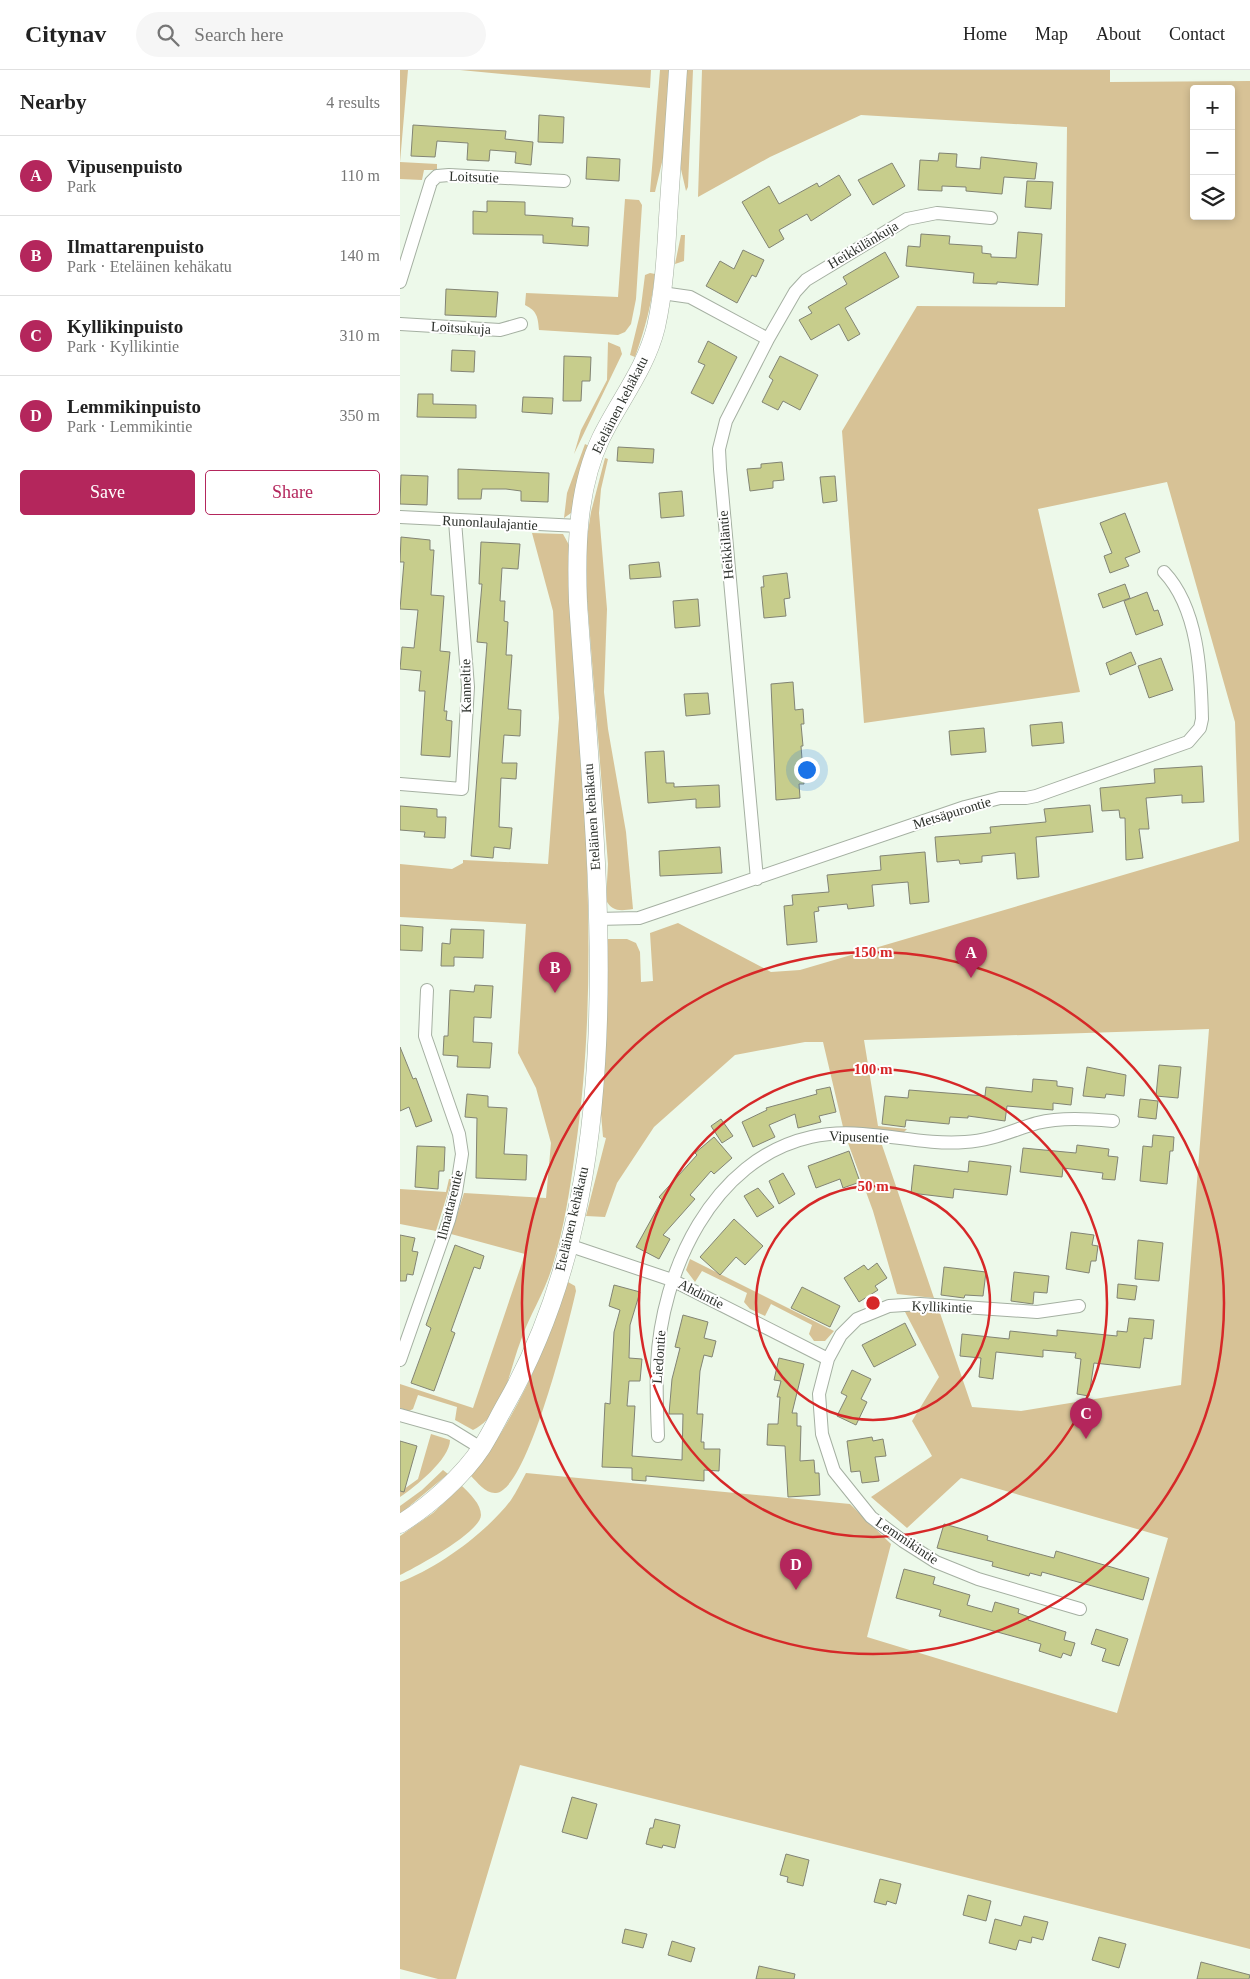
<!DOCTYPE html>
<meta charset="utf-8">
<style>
:root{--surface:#fff;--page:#f6f6f6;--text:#222;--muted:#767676;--line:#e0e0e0;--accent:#b4265c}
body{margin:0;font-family:"Times New Roman",serif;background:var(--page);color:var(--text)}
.controls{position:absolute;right:15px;top:15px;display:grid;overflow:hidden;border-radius:5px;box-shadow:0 2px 8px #0003}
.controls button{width:45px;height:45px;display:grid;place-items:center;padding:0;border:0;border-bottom:1px solid var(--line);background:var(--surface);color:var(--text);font:25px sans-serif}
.you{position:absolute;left:406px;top:699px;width:18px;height:18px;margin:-12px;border:4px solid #fff;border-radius:50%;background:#1a73e8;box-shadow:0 0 0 8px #1a73e833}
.badge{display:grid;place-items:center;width:32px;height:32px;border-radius:50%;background:var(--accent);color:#fff;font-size:16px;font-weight:700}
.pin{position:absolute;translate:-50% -41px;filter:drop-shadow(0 1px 2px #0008)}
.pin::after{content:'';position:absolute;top:26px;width:18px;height:15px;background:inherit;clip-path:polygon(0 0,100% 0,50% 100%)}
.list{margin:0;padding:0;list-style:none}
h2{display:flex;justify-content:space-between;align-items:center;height:65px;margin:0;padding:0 20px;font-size:21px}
h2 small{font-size:16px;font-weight:400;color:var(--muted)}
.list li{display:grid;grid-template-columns:32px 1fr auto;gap:15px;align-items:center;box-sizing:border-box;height:80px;padding:0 20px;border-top:1px solid var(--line)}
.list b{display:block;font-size:19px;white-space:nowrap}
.list p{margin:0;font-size:16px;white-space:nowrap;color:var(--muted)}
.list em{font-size:16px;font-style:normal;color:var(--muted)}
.actions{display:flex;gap:10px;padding:15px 20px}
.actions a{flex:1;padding:11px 0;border:1px solid var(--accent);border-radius:5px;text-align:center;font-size:18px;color:var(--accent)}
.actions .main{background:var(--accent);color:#fff}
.icon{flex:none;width:28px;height:28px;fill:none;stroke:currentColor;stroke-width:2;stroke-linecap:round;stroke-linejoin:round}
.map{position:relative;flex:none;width:850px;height:1909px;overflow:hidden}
header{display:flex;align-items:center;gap:30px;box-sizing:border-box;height:70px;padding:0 25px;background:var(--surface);border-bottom:1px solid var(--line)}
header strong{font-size:24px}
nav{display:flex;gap:28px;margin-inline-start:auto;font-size:18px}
.search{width:350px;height:45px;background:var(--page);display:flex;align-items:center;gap:12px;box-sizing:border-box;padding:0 18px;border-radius:28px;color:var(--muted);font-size:19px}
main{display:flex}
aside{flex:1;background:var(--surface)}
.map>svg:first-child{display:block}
.green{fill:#d7c296;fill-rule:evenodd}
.building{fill:#c7cd8c;stroke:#828474}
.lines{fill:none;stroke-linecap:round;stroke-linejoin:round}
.street-casing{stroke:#a5b0a2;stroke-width:14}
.secondary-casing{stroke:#a5b0a2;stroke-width:19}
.street{stroke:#fff;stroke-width:12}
.secondary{stroke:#fff;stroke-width:18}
.ring{fill:none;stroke:#d62828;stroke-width:2.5}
.labels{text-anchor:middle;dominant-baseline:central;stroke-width:4;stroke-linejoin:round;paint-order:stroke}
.street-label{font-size:14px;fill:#2d312c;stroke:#fff}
.centre{fill:#d62828;stroke:#fff;stroke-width:2.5}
.ring-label{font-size:15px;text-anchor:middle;font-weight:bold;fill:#d62828;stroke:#fff;stroke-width:4;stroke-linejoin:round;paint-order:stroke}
</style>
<header>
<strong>Citynav</strong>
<div class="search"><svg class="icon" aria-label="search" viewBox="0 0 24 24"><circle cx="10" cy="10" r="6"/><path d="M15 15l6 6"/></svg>Search here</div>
<nav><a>Home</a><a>Map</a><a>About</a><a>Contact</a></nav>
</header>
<main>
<aside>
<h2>Nearby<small>4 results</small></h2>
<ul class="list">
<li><span class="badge">A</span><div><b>Vipusenpuisto</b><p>Park</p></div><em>110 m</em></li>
<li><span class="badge">B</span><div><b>Ilmattarenpuisto</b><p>Park · Eteläinen kehäkatu</p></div><em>140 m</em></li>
<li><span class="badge">C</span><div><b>Kyllikinpuisto</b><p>Park · Kyllikintie</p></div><em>310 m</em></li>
<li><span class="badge">D</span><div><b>Lemmikinpuisto</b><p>Park · Lemmikintie</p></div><em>350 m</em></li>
</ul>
<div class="actions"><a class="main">Save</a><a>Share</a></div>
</aside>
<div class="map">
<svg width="850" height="1909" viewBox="0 0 850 1909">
<rect width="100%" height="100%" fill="#edf9ea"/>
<!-- green -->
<path class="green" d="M0,0H8L0,92L37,94V100H24L22,110L0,109Z
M60,0H251L250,18Z
M260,0H269L263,88L255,122H250Z
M286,0H293L288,117L286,121L280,95Z
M302,0H710V12L850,11V1879L120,1695L56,1909H38L0,1899V1512C38,1498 87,1462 111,1430C117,1421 121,1412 126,1403L450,1434L491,1474L467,1567L717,1643L768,1468L561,1408L507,1458L471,1427L532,1386L512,1351L539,1307L504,1240L540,1243L572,1337L621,1341L781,1315L809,959L464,970L478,1056L507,1059L503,1063L443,1057L423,972H405L335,985L254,1057L217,1113L205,1147L186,1146L206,1068L203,1067L201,1044L207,954L206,869H227L236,873L240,882L241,912L253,911L250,863L278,853L371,902L400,900L839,771L835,652L767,412L638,439L680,622L464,653L442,361L517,236L665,237L667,57L461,45L370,87L298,127ZM794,19H831V146H794Z
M225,129L239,130L242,135L236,229L231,254L225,262L218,265L139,260C138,247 137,241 125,235L126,223L218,227Z
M281,165H285L284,191L275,194Z
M250,203L255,204C252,233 245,259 235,287L230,285L240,244L245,205Z
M208,272L220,277L222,284L174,384L181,360L207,310Z
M185,374L189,376L171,443L164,448L167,423Z
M205,388L208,389L201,419L199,443L207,539L204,622L208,659L226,762L233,839C221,841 212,842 206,830L208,794L186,515L187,468L191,442Z
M132,463L163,464L169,475C169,543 177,609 181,676C189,812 195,947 175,1082C170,1120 164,1158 153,1194C146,1220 130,1244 121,1270C109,1300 105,1344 73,1360L55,1350L57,1337L18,1325L13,1339L9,1341L0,1338V1314L73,1338L125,1184L51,1164L64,1123L146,1128L151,1073L136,1018L118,983L126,854L0,847V794L52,799L63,793V790L148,794L159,648L153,541Z
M448,1073L482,1075L534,1228L497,1224L473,1141Z
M49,1109H52L36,1161L0,1154V1119L46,1122Z
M290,1189L434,1261L425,1271H414L409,1264L412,1255L371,1234L365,1246L350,1239L344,1232L347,1223L302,1201L295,1212L286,1200Z
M168,1212L175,1216L176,1221C169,1252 128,1420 96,1423C86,1424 77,1412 71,1406C116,1349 145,1281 168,1212Z
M31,1364L50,1370C50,1389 15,1417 0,1427V1422L18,1409Z
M43,1400L48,1404L0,1444V1436L22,1420Z
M62,1416C70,1424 81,1434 81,1445C81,1462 15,1498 0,1505V1466L33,1443Z"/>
<!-- building -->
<path class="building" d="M139,45L164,47L163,73L138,72Z
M13,55L106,61L105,69L133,72L131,95L115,93L116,82L90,80L89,91L67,90L68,73L37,71L35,87L11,86Z
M539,83L557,84L556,97L580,99L581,87L637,93L635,109L604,107L602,124L566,121V117L542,116V121L518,120L520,90L538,91Z
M187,87L220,89L219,111L186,109Z
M492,93L505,116L473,135L458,110Z
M439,105L451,125L411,151L407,144L379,160L384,169L369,178L342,132L369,116L379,134L417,113L419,117Z
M627,111L653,112L651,139L625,137Z
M87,131L125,132V145L173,148L172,156L189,157L188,176L143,173V165L73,164V141L87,142Z
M618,162L642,164L638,215L597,212V214L573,213L574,203L506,196L508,176L520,177L521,164L550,166L549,174L582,176V183L591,184V187L616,188Z
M343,180L364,190L356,207L352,205L337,233L306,216L320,191L334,199Z
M485,182L499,207L445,238L460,264L448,271L439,254L411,270L399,250L412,243L408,237L447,214L443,207Z
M46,219L98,222L96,247L45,245Z
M308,271L337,287L313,334L291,323L305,295L298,292Z
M52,280L75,281L74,302L51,301Z
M164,286L191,287L190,311H182L181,331H163Z
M380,286L418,305L400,340L383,331L378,340L362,332L373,310L369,307Z
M18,324H33V334L76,335V348L17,347Z
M123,327L153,328L152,344L122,342Z
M218,377L254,379L253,393L217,391Z
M382,392L384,410L373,411V418L350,421L347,399L361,398V394Z
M58,399L149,403L148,432L121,431V421L106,419H82L81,429H58Z
M1,405L28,406L27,435L0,434Z
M435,406L437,431L423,433L420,407Z
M282,421L284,446L261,448L259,423Z
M725,443L740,482L725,488L729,496L710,503L704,486L712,483L700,453Z
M1,467L30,470V480H34L31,525L44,526L40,581L50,582L44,641H47L46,650L52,651L50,687L21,685L25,621H19L21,601L0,599L2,577L14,578L18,540L0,539L4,492H0Z
M81,472L120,474L118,499L102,498L100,531H105L104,551L108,552L106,585H112L108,639L121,640L120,666L104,665L102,693H117L116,709L101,708L99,757L112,758L110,779L94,777L93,788L71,786L87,573L77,572L82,514H79Z
M259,492L261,507L230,509L229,495Z
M387,503L390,528L384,529L386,546L364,548L361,517H364L363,506Z
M725,514L730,528L703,538L698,524Z
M747,522L754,541L758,540L763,555L736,565L724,531Z
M298,529L300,556L275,558L273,531Z
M731,582L736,594L710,605L706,593Z
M761,588L773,620L749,628L738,596Z
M393,612L395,640L403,639L404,654H401L403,676H401L404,714H399L400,728L376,730L371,614Z
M308,623L310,644L286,646L284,624Z
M662,652L664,673L632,676L630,655Z
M584,658L586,682L551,685L549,661Z
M264,681L266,713H274V717L319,715L320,737L296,738V729L248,733L245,682Z
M802,696L804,732L782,733V725L746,728L749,759H739L743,788L726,790L725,748H720L719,740L702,741L700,718L755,713L754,699Z
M690,735L693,762L636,767L639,807L617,809L615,783L582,786V792L560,794L559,790L537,792L535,767L591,763L590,757L646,752L644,739Z
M0,736L37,739V747H46L45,768L24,767L25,762L0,760Z
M320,777L322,803L260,806L259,781Z
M525,782L529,832L510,834L508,812L472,815L474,836L448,839L447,834L418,837L419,841L414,842L417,872L387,875L384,836L393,835L392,825L429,822L427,805L481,800L480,786Z
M0,855L23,857L22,881L0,880Z
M51,859L84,860L83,888L54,887V896H41L42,873L50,874Z
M75,915L93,916L91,948L74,947L73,972L92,973L90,998L57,997L58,986L43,985L44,966H48L50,920L74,922Z
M0,977L13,1009L16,1008L32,1051L16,1057L9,1037L0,1041Z
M759,995L781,997L778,1028L756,1026Z
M687,997L726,1005L724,1026L706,1024L705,1028L683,1026Z
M633,1009L657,1011V1016L673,1018L671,1035L653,1033V1040L607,1036L605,1051L568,1046V1048L550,1047L549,1054L506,1050L505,1057L482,1054L485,1026L508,1028L509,1020L585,1026L586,1017L632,1022Z
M430,1017L436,1042L419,1046L421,1052L398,1058L395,1044L369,1055L375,1067L353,1077L342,1052L367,1040L366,1038L417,1024L416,1020Z
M67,1024L88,1026V1037L107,1038L104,1084L127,1085L126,1110L76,1108L77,1048L65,1047Z
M740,1029L758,1031L756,1049L738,1047Z
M321,1049L333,1066L322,1073L311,1056Z
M753,1065L774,1067L773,1081H770L767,1114L740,1111L743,1076L752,1077Z
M314,1067L332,1088L314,1104L311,1101L290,1125L295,1129L263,1165L270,1169L259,1189L236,1177L262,1130L259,1127L297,1085L295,1083Z
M677,1075L709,1079L708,1086L718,1087L715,1110L702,1109L703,1103L663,1098L662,1107L620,1102L623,1078L676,1083Z
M17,1076L45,1077L44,1101H39L38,1119L15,1117Z
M449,1081L460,1112L443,1118L440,1109L416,1118L408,1096Z
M569,1091L611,1096L607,1125L554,1119L553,1128L511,1123L514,1095L568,1102Z
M383,1103L395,1124L379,1134L369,1111Z
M358,1118L374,1137L357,1147L344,1126Z
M334,1149L363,1176L345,1195L336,1187L320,1205L300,1187Z
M671,1162L694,1165L692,1175L698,1176L696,1191H691L689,1203L666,1199Z
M0,1165L15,1168L12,1181L18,1182L13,1205L7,1204L6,1211H0Z
M738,1170L763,1173L759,1211L735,1209Z
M55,1175L84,1186L80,1199L74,1197L51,1261L55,1263L34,1321L11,1313L31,1258L26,1255Z
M477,1193L487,1208L475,1216L478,1220L459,1232L444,1208L464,1195L468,1200Z
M544,1197L586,1202L583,1226L565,1225L564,1228L541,1225Z
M614,1202L649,1206L647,1223L634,1222L633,1234L611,1231Z
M718,1214L737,1216L735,1230L717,1228Z
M214,1215L240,1222L230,1255L229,1288L242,1289L240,1311H229L227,1336H235L232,1386L282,1390L283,1344H269L272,1309L280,1278L275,1277L283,1245L308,1252L304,1268L316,1271L312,1287L304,1285L300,1301L297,1344H303L301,1372H304V1379H320L319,1401L304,1400V1411L246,1406V1411L232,1410V1398L202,1397L205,1333L210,1334L214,1262L220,1240L209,1236Z
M402,1217L440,1236L430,1257L391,1238Z
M729,1248L754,1250L752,1269L744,1268L740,1298L694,1293L689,1326L677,1324L681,1289L675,1288L676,1283L643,1280V1287L596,1282L593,1309L579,1307L581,1288L560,1286L562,1264L609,1269L610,1261L657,1266V1260L717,1266V1261L727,1262Z
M505,1253L516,1275L474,1297L462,1275Z
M379,1288L404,1294L392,1343H397V1356H401L400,1391L414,1390L415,1403H419L420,1425L388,1427L385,1376L367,1375L368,1354H378L380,1327H377L381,1311L374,1310Z
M452,1300L471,1309L461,1329L467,1332L456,1355L437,1346L447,1326L441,1323Z
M472,1367L473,1371L483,1369L486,1386L475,1387L479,1411L462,1413L460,1401L451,1402L447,1371Z
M0,1371L17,1376L4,1422L0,1421Z
M544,1454L588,1466L587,1470L654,1488L656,1481L749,1508L743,1530L642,1502L641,1506L630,1503L629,1506L592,1496L593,1492L537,1478Z
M504,1499L535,1507L533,1514L570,1525L567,1535L592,1542L595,1532L619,1539L618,1543L629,1547L628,1550L666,1562L664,1570L675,1573L671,1586L663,1583L661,1588L639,1581L641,1574L539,1546L541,1540L496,1528Z
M696,1559L728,1569L719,1596L702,1591L706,1579L691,1574Z
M172,1727L197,1734L187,1769L162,1762Z
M255,1749L280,1755L275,1778L263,1775L262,1778L246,1774L250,1758H253Z
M386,1784L409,1790L403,1816L387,1812L388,1807L380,1805Z
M480,1809L501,1814L496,1834L487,1831L486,1835L474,1832Z
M568,1825L591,1831L586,1851L563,1845Z
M624,1846L648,1852L643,1870L632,1867L631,1873L619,1870L616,1880L589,1873L595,1849L621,1856Z
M225,1859L247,1864L243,1878L222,1873Z
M699,1867L726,1874L719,1898L692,1890Z
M272,1871L295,1878L291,1892L268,1885Z
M801,1892L850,1905L849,1909H797Z
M359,1896L395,1904L394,1909H356Z"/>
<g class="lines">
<defs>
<path id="street" d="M0,212L31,112L37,106L49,105L164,111
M262,223L290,227L368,269
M0,254L100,260L121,254
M0,447L179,456
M0,714L62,719L68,617L55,451
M357,809L320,399L319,379L326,351L368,269L395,222L406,210L507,149L537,143L591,148
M197,849L239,848L565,737L600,728H626L636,726L788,672L800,658L802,649C801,601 798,538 764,502
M168,1175L272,1210L428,1289
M679,1236L637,1242L520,1234L489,1236L457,1249L441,1265L428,1289L419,1324L422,1364L434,1401L471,1447L503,1471L536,1492L578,1509L680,1539
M0,1290L49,1150L56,1122L62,1084L59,1064L25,966L27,920
M0,1345L50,1359L81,1378
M258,1366C257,1342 256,1318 257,1295C261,1202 312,1089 411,1067C461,1055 514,1076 565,1072C591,1071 613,1060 637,1053C661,1047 689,1049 713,1051"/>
<path id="secondary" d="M0,1454C29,1436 63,1406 82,1377C91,1363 98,1348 106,1334C239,1101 195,789 178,532C176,479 177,418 201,368C219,331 246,298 256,257C264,221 266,184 268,148C271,98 275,49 278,0"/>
</defs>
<!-- street casing -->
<use href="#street" class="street-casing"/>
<!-- secondary casing -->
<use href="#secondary" class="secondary-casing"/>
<!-- street -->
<use href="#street" class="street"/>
<!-- secondary -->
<use href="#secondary" class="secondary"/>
</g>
<!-- distance rings -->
<g class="ring">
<circle cx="473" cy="1233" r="117"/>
<circle cx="473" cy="1233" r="234"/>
<circle cx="473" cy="1233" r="351"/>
</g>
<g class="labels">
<!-- street labels -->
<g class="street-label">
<text transform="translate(74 107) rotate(2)">Loitsutie</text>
<text transform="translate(463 175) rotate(-31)">Heikkilänkuja</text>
<text transform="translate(61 258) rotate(3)">Loitsukuja</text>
<text transform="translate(220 335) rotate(-63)">Eteläinen kehäkatu</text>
<text transform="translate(90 453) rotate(3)">Runonlaulajantie</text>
<text transform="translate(326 475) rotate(-95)">Heikkiläntie</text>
<text transform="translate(66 616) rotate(-91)">Kanneltie</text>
<text transform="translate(552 743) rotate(-17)">Metsäpurontie</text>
<text transform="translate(192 747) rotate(-94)">Eteläinen kehäkatu</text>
<text transform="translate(459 1067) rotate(2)">Vipusentie</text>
<text transform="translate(50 1135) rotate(-76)">Ilmattarentie</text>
<text transform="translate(172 1149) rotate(-77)">Eteläinen kehäkatu</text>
<text transform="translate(301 1224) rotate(27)">Ahdintie</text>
<text transform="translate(542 1237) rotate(2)">Kyllikintie</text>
<text transform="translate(259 1287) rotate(-86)">Liedontie</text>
<text transform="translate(507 1471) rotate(34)">Lemmikintie</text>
</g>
</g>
<circle cx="473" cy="1233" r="8" class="centre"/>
<g class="ring-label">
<text x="473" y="887">150 m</text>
<text x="473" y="1004">100 m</text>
<text x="473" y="1121">50 m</text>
</g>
</svg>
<div class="controls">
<button>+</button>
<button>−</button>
<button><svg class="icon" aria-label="layers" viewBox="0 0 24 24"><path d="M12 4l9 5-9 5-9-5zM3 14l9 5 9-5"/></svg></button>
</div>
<div class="you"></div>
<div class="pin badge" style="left:571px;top:908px">A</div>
<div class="pin badge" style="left:155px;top:923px">B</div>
<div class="pin badge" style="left:686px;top:1369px">C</div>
<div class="pin badge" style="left:396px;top:1520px">D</div>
</div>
</main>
